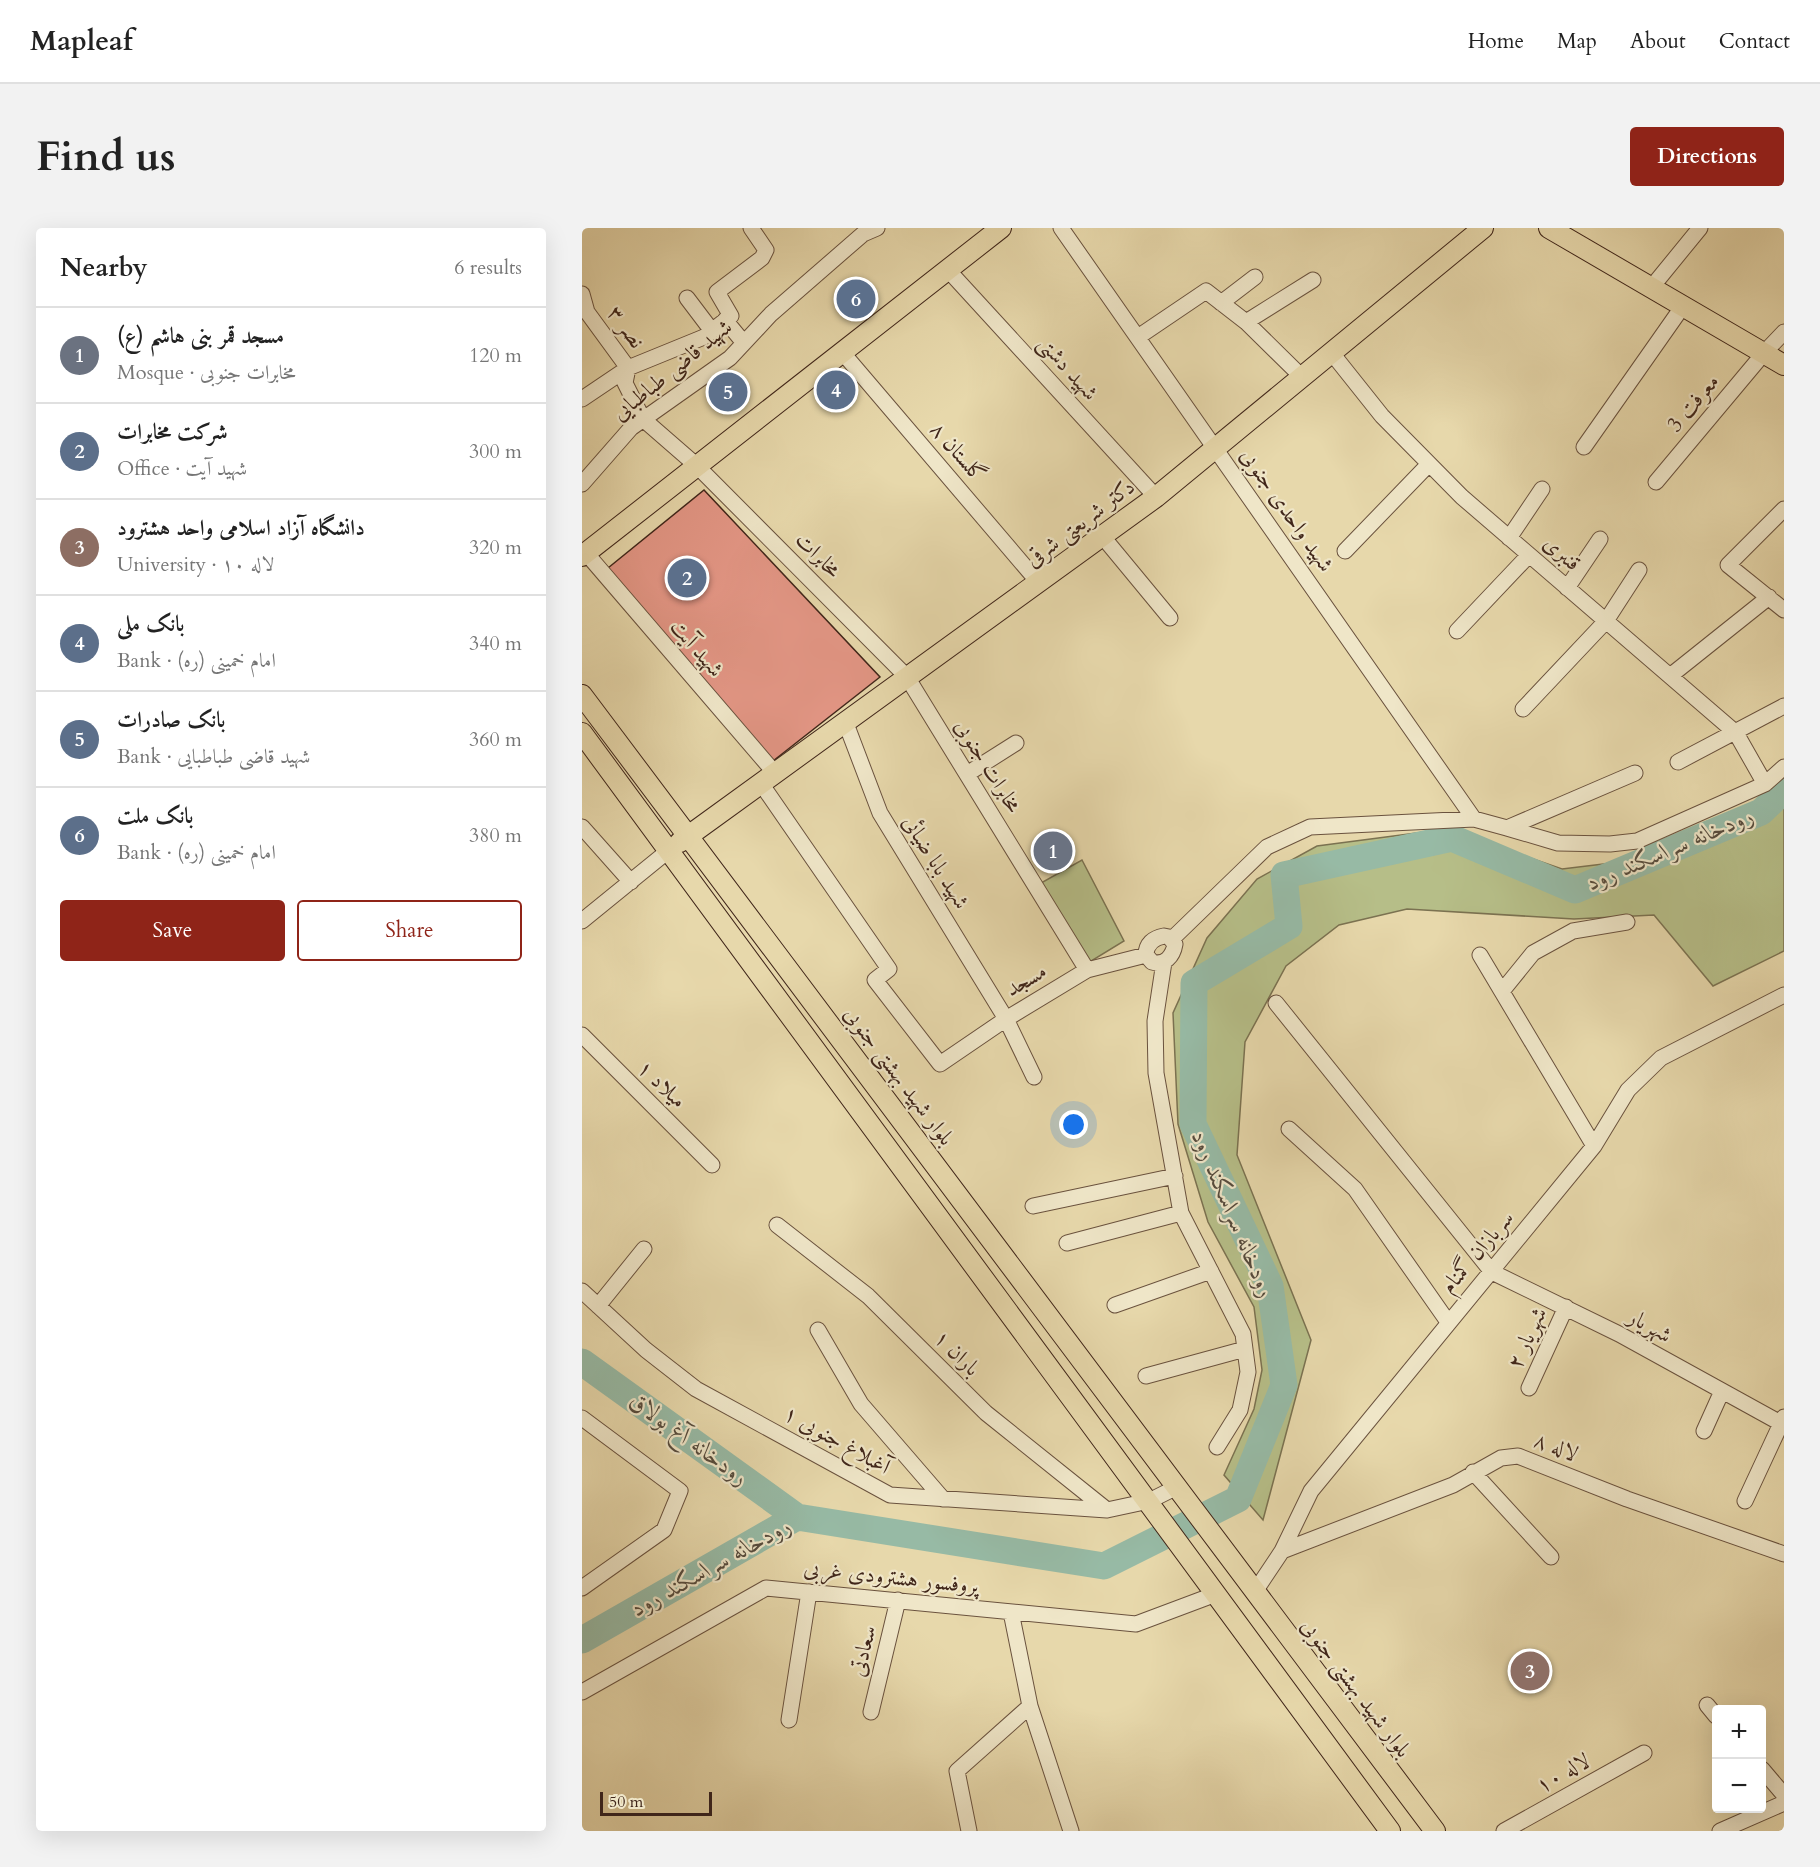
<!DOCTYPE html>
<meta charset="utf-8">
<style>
:root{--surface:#fff;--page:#f2f2f2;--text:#222;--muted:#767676;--line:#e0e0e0;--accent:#8f2418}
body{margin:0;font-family:Cardo,Amiri,serif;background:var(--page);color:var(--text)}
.controls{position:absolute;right:18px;bottom:18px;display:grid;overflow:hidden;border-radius:6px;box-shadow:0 6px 24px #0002}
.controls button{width:54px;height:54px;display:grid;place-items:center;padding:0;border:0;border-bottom:2px solid var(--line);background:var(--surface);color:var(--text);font:30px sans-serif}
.scale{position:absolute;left:18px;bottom:15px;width:112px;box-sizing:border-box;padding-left:6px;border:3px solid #40261a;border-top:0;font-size:16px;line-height:21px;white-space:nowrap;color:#40261a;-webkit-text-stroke:4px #efe6c8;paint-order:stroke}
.you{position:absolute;left:492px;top:897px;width:21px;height:21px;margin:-15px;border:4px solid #fff;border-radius:50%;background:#1a73e8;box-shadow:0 0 0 9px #1a73e833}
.badge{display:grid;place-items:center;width:39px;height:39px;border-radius:50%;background:var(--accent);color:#fff;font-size:20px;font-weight:700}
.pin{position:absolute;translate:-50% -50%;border:3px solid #fff;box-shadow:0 2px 6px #0006}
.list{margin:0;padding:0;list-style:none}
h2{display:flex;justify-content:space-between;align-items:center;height:78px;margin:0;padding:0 24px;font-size:26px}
h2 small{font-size:20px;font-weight:400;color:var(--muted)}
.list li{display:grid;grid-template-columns:39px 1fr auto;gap:18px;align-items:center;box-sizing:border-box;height:96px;padding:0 24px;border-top:2px solid var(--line)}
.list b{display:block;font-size:22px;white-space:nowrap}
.list p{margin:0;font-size:20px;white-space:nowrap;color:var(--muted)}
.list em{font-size:20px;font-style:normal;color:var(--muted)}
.actions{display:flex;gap:12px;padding:18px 24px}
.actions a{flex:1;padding:14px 0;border:2px solid var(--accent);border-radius:6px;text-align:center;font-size:21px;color:var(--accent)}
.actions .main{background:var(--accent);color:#fff}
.map{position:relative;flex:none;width:1202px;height:1603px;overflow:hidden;border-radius:6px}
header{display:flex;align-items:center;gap:36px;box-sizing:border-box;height:84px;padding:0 30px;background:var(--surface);border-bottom:2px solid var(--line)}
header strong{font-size:28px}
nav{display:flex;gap:33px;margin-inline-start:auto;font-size:21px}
.intro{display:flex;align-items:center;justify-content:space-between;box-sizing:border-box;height:144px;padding:0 36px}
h1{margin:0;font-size:42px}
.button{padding:15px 27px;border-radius:6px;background:var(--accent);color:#fff;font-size:21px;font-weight:700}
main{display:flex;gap:36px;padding:0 36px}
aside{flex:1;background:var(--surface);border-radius:6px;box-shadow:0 6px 24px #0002}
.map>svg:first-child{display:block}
.green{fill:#b6be88;stroke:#7b7251;stroke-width:1.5}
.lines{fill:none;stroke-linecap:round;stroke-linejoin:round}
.river{stroke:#97baa5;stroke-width:27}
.building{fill:#e39685;stroke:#40261a;stroke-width:1.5}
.minor-casing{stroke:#6a523e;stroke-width:17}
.major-casing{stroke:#40261a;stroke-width:22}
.minor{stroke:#efe6c8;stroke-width:15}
.major{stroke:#e7d8ab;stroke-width:20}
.labels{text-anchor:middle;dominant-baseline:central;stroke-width:4.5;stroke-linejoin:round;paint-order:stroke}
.street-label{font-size:22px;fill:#40261a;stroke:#efe6c8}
.water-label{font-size:24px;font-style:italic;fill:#564b3d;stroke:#efe6c8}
</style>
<header>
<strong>Mapleaf</strong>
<nav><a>Home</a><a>Map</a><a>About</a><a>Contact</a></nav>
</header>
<div class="intro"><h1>Find us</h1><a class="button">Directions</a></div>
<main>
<aside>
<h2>Nearby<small>6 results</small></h2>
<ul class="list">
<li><span class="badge" style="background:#6b7280">1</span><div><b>مسجد قمر بنی هاشم (ع)</b><p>Mosque · مخابرات جنوبی</p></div><em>120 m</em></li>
<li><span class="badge" style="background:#5c6f8a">2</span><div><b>شرکت مخابرات</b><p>Office · شهید آیت</p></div><em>300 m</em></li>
<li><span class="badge" style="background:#8d6e63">3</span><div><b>دانشگاه آزاد اسلامی واحد هشترود</b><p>University · لاله ۱۰</p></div><em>320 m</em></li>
<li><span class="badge" style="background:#5c6f8a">4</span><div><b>بانک ملی</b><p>Bank · امام خمینی (ره)</p></div><em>340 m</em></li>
<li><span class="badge" style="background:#5c6f8a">5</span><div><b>بانک صادرات</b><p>Bank · شهید قاضی طباطبایی</p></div><em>360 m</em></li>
<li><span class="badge" style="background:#5c6f8a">6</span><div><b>بانک ملت</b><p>Bank · امام خمینی (ره)</p></div><em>380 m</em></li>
</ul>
<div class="actions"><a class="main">Save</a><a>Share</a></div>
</aside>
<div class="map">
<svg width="1202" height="1603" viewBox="0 0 1202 1603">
<rect width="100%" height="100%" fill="#e7d8ab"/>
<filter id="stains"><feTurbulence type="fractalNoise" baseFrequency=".00333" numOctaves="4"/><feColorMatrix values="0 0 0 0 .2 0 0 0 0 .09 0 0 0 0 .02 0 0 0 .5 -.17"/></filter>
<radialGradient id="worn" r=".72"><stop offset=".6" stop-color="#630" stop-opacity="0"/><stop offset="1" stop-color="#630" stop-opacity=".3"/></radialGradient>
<!-- green -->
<path class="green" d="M1202,552V723L1131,758L1072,687L992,691L825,681L757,697L704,738L663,814L655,927L729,1112L681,1292L642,1247L672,1181L680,1142L672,1079L626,994L596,896L591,785L625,710L675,651L735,618L865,601L980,641L1038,634L1177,577Z
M500,632L542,713L506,735L459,655Z"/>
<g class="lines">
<!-- river -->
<path class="river" d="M0,1134L215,1289
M0,1412L215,1289L522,1338L656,1271L702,1157L688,1058L611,896L612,755L707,698L702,647L870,610L993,662L1179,584L1202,562"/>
</g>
<!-- building -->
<path class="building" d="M122,262L298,449L191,533L26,340Z"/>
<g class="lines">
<defs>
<path id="minor" d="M479,0L892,591
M366,42L574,269
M1069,60L1118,0
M0,66L5,84L46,140L43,155L61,191L115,238L325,449L505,742
M105,70L130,103
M639,75L673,49
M143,92L162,115
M664,94L731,52
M556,109L624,63L664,94L720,149
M260,124L457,355
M749,124L800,188L880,269L1154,505L1183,556
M0,171L46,140L122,109L149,88L135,64L180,30L184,22L169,0
M1002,219L1101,78
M1074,254L1182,125L1202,104
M0,256L49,200L148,130L189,86L281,6L295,0
M1202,281L1146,337L1202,382
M521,309L588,390
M927,310L960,261
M763,323L847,236
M4,325L192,544
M985,360L1018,311
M875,403L947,327
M1088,448L1187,369
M941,481L1024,393L1057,342
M263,493L298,585L424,791L452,849
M1096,534L1202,478
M385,546L434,515
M178,554L307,741L293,752L358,836L424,791L505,742L564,727
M0,599L49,654
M925,600L976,615L1028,616L1055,613L1183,556L1202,539
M0,693L86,623
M582,708L587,709L593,716C591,728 583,738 570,734L564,727C564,716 571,710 582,708Z
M590,711L685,619L728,599L892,591L925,600L1053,545
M898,727L1012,918
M582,734L573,793L574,845L599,985L661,1106L666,1144L658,1182L635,1219
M921,762L951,725L991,703L1045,694
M694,775L910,1044L1037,1106L1202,1197
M0,807L130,937
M707,901L773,961L866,1094
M451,978L593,948
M195,997L286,1068L404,1185L525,1282
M485,1015L599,985
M0,1063L64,1122L114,1161L308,1267L525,1282L567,1273L593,1260
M533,1077L629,1043
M16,1078L62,1021
M236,1102L279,1176L361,1271
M564,1148L663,1121
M947,1160L984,1079
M0,1190L98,1263L82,1302L0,1360
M1122,1203L1140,1163
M891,1244L969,1329
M1163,1273L1202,1189
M700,1323L871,1257L919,1230L936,1228L1045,1271L1202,1326
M672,1365L700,1323L729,1263L1012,918L1046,862L1079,830L1202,767
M429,1384L448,1478L489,1603
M0,1464L184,1360L554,1396L634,1366
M1125,1477L1134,1488
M289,1484L316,1372
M207,1492L227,1364
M1180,1541L1202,1567
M387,1603L375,1543L448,1478
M922,1603L1062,1525
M1138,1603L1202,1575"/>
<path id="major" d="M967,0L1202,137
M0,328L419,0
M0,467L853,1603
M0,505L808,1603
M98,614L574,269L901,0"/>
</defs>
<!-- minor casing -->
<use href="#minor" class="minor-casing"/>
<!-- major casing -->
<use href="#major" class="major-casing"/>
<!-- minor -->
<use href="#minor" class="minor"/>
<!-- major -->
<use href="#major" class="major"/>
</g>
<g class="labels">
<!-- street labels -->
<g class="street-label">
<text transform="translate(44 99) rotate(54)">نصر ۳</text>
<text transform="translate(486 140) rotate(48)">شهید دشتی</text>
<text transform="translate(90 142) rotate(-39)">شهید قاضی طباطبایی</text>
<text transform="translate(1111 175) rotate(-50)">معرفت 3</text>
<text transform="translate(376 224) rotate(49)">گلستان ۸</text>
<text transform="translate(705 282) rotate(55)">شهید واحدی جنوبی</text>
<text transform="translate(498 295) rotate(-37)">دکتر شریعتی شرقی</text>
<text transform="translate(980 325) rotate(41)">قنبری</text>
<text transform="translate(236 327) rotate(45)">مخابرات</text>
<text transform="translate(115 420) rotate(49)">شهید آیت</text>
<text transform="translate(406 538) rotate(58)">مخابرات جنوبی</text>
<text transform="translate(354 634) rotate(58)">شهيد بابا ضيائی</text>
<text transform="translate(444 752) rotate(-31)">مسجد</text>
<text transform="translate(317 848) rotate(53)">بلوار شهید بهشتی جنوبی</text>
<text transform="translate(80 856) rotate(44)">میلاد ۱</text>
<text transform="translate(895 1024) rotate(-50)">سربازان گمنام</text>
<text transform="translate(1068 1098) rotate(29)">شهریار</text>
<text transform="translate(945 1110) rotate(-65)">شهریار ۲</text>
<text transform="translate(375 1125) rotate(45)">باران ۱</text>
<text transform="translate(255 1212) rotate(29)">آغبلاغ جنوبی ۱</text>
<text transform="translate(974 1219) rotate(21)">لاله ۸</text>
<text transform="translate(309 1349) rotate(6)">پروفسور هشترودی غربی</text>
<text transform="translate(281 1423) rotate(-76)">سعادتی</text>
<text transform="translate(774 1460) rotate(53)">بلوار شهید بهشتی جنوبی</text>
<text transform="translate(981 1545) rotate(-29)">لاله ۱۰</text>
</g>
<!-- water labels -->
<g class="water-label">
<text transform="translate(1088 621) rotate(-23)">رودخانه سراسکند رود</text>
<text transform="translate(651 986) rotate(67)">رودخانه سراسکند رود</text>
<text transform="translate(107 1211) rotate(36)">رودخانه آغ بولاق</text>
<text transform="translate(129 1339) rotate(-29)">رودخانه سراسکند رود</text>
</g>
</g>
<rect width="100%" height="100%" filter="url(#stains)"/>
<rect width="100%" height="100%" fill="url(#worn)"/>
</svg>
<div class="controls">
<button>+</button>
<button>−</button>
</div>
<div class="scale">50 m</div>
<div class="you"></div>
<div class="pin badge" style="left:471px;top:623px;background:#6b7280">1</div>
<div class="pin badge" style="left:105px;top:350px;background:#5c6f8a">2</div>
<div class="pin badge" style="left:948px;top:1443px;background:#8d6e63">3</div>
<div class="pin badge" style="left:254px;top:162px;background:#5c6f8a">4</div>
<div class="pin badge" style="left:146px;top:164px;background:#5c6f8a">5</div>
<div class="pin badge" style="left:274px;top:71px;background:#5c6f8a">6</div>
</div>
</main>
